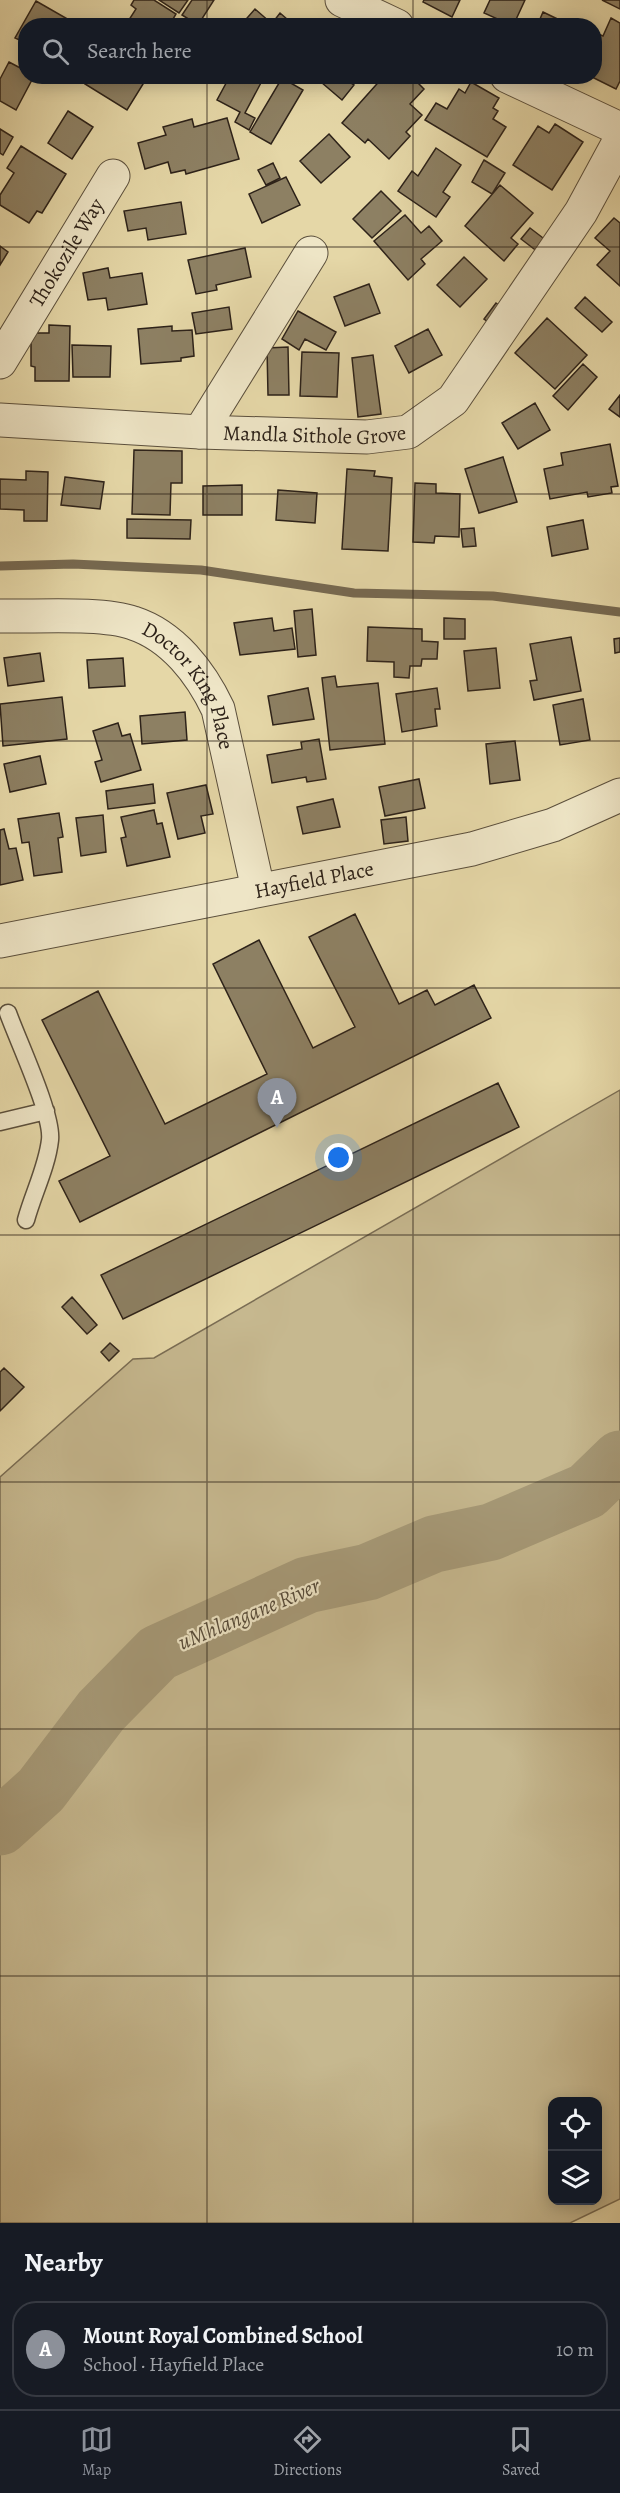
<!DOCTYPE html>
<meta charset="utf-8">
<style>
:root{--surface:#171b24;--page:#242831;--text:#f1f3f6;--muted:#9ea1a6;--line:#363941;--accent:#8c9099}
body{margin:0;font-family:Alegreya,serif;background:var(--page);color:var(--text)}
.controls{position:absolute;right:18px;bottom:18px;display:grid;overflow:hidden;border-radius:12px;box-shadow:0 3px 15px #0003}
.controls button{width:54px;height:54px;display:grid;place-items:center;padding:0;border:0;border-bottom:2px solid var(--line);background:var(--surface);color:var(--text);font:30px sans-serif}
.you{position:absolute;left:339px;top:1158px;width:21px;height:21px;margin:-15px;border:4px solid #fff;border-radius:50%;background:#1a73e8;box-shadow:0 0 0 9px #1a73e833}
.badge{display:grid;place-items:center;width:39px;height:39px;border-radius:50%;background:var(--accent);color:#fff;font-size:20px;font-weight:700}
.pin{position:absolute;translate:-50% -50px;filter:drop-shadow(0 2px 3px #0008)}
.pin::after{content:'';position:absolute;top:32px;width:21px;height:18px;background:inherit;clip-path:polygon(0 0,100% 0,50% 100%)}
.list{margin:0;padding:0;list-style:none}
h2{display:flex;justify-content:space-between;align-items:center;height:78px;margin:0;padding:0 24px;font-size:26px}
h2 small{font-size:20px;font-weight:400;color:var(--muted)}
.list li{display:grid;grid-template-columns:39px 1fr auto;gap:18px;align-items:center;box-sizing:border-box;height:96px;margin:0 12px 12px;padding:0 12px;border:2px solid var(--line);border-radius:24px}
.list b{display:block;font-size:22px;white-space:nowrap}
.list p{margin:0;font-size:20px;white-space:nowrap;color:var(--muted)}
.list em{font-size:20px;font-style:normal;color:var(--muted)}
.icon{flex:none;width:33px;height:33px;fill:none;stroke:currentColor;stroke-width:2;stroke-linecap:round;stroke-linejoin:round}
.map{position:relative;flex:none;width:620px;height:2223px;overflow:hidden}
.search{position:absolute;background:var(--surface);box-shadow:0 3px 15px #0003;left:18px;right:18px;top:18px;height:66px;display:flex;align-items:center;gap:15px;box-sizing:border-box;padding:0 21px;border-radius:24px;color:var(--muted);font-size:22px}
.sheet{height:186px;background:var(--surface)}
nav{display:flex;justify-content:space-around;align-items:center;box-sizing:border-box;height:84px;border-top:2px solid var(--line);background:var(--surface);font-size:16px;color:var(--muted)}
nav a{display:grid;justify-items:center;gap:3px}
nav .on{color:var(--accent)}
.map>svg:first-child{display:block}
.green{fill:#c6b88f;stroke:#7a6d54;stroke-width:1.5;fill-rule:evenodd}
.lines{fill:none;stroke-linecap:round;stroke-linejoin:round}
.stream{stroke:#766951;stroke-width:9}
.river{stroke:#a69977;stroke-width:57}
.building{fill:#8d8063;stroke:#2d2219;stroke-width:1.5}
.lane-casing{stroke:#5b4f3c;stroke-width:19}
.street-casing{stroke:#5b4f3c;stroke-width:35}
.lane{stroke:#eee5c6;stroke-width:16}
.street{stroke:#eee5c6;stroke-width:33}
.grid{fill:none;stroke:#2d2219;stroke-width:1.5;stroke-opacity:0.55}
.labels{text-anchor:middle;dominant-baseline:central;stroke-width:4.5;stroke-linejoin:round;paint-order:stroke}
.street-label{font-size:21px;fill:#2d2219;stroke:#eee5c6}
.water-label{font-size:22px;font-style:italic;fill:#574c3a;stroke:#eee5c6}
</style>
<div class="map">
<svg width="620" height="2223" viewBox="0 0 620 2223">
<rect width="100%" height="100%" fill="#e5d7a7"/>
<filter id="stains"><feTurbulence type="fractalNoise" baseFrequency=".00333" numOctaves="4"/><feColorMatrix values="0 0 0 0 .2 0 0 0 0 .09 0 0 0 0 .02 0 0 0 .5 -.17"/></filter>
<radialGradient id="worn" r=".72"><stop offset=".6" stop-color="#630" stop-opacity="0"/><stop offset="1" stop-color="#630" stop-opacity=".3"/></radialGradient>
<!-- green -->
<path class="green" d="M620,1090V2199L570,2223H0V1477L133,1359L154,1358ZM552,2102H598V2200H552Z"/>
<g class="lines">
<!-- stream -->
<path class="stream" d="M0,566L73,564L201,570L354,593L493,596L620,612"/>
<!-- river -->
<path class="river" d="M0,1827L41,1790L101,1711L158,1653L307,1585L368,1572L434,1544L491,1532L587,1491L620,1459"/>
</g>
<!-- building -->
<path class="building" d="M134,0H154L176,14L169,26H125L136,9L131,5Z
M159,0H188L179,13Z
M192,0H214L198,25L182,15Z
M424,0H460L452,17L423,2Z
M490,0H525L513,26L484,13Z
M602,0H620V9Z
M36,1L71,21L68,26H26V43L15,38Z
M255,9L270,22L267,26H240Z
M543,12L570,25V26H537Z
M280,13L295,26H270Z
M611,18L620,23V81L616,89L590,76H594V36L596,33L603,36Z
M9,62L26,71V76H34L16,110L0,101V79Z
M90,76H148L127,110L85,84Z
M230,76L263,79L245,113L255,118L249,130L235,122L240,112L217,100Z
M314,76H357L351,83L354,85L342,100Z
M384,76H411L424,89L410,104L422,115L406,132L410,136L389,159L368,139L365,143L342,123Z
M282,78L303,90L271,144L250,132Z
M471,82L499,98L493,108L498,111L493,119L506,127L487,157L425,120L436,103L447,109L459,89L465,93Z
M68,111L93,127L72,159L48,143Z
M227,118L239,159L186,174L185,170L171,173L168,162L145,169L138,143L166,135L163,127L192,119L194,127Z
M555,124L583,142L552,190L513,165L538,126L549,133Z
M0,129L13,137L3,155L0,153Z
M329,134L350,157L321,183L300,161Z
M21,146L66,174L42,213L37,211L29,223L0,205V195L14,173L7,168Z
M436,148L461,165L443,192L450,197L436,217L398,191L412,171L418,176Z
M484,160L505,173L492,194L472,182Z
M273,163L280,178L266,185L258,170Z
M286,177L300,205L262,223L249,194Z
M500,185L533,213L511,238L518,244L504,261L465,226Z
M381,191L401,211L372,238L353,219Z
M181,202L186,234L148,240L146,228L128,231L124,211Z
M405,215L421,233L429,226L442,241L421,259L425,264L408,280L374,241Z
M614,218L620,223V286L597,265L610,251L595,238Z
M530,228L547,241L538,252L521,239Z
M0,246L8,252L0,265Z
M245,248L251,277L216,285L217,290L196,294L188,260Z
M464,257L487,279L460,307L437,285Z
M108,268L110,278L142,273L147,304L108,310L106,298L88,300L83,273Z
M369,284L380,313L345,326L334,297Z
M585,297L612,322L602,332L575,308Z
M496,303L506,310L494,326L484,319Z
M229,307L232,329L196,334L192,313Z
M298,311L336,332L326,350L305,339L299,350L282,339Z
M547,318L587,355L555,389L515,353Z
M49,325L70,326L69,381H35V367L31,366V333H49Z
M172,326V331L192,330L194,356L181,358V361L141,364L138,329Z
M428,329L442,355L409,373L395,346Z
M72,345L111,346L110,377H73Z
M288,347L289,395H268L267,348Z
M302,352L339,353L337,397L300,396Z
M373,355L381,414L358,417L352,358Z
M583,364L597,377L568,410L553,396Z
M620,395V417L609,409Z
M535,403L550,430L518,449L502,423Z
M610,444L618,486L611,487L612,493L588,497L587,492L550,499L544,469L563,465L561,453Z
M134,450L182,451V483H171L170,515L132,514Z
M503,457L517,502L479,513L465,469Z
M347,469L375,471L374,476L392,478L388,551L342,549Z
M26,471L48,472L47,521H24V510L0,509V479L26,480Z
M65,477L104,482L100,509L61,505Z
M415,483L436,484V493L460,494L459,537L435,536L434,543L413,542Z
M242,485V515H203V486Z
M278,490L317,493L315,523L276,520Z
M127,519L191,520L190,539L127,538Z
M583,520L588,549L552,556L547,527Z
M474,528L476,546L463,547L461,529Z
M312,609L316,655L298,657L294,611Z
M272,618L274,631L292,628L295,649L240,655L234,623Z
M444,618L465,619V639H444Z
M368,627L422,629V641L438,642L437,659H422L421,666H410L409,678L394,677V662L367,661Z
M571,637L581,691L534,700L530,681L537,680L530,644Z
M620,638V652L615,653L614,639Z
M496,648L500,688L468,691L464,651Z
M40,653L44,681L8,686L4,658Z
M123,658L125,686L89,688L87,660Z
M335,676L337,687L378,683L385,744L330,750L322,678Z
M308,688L314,719L273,725L268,696Z
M437,688L440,709H435L437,726L402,732L396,694Z
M62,697L67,739L3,746L0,704Z
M583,699L590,740L560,745L553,705Z
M185,712L187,740L142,744L140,716Z
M118,723L122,736L130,734L141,770L101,782L95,762L102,760L93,731Z
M319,739L326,779L307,782L306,777L272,783L267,755L302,749L301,742Z
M515,741L520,780L490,784L486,744Z
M40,756L46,784L10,792L4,764Z
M419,779L425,808L385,816L379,787Z
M153,784L155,803L108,809L106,791Z
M206,785L213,814L201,816L205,833L178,839L167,793Z
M333,799L340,827L303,834L297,807Z
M154,810L157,824L162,823L170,857L127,866L121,838L126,837L121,817Z
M59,813L63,837L58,838L62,872L34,876L29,842L22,843L18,819Z
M103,815L106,852L81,856L76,818Z
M406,817L408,841L384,844L381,820Z
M4,829L9,849L16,848L23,880L0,885V830Z
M355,914L399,1004L427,990L435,1005L474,985L491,1018L80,1222L59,1181L110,1156L42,1020L98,991L165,1124L267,1074L213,964L259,940L313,1048L355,1027L309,937Z
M498,1083L519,1127L123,1319L101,1275Z
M72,1297L97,1325L87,1334L62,1307Z
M110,1343L119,1351L109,1361L101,1352Z
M4,1368L24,1387L0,1411V1372Z"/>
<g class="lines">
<defs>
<path id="lane" d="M8,1013C18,1041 53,1115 50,1140C47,1167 33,1194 26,1220
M0,1122L46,1111"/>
<g id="street">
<path d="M342,0L397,26"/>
<path d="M507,76L620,129"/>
<path id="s1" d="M0,362L113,176"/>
<path id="s2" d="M0,420L200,432L367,437L408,432L453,400L581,212L620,140"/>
<path d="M200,432L311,253"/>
<path id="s3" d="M0,616C35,617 102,612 133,623C173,636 201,673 218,709L258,889"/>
<path id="s4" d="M0,941L472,849L553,825L620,795"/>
</g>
</defs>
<!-- lane casing -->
<use href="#lane" class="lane-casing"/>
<!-- street casing -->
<use href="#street" class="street-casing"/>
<!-- lane -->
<use href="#lane" class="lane"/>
<!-- street -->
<use href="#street" class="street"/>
</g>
<!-- grid -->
<path class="grid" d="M207,0V26M413,0V26M207,76V2223M413,76V2223M0,247H620M0,494H620M0,741H620M0,988H620M0,1235H620M0,1482H620M0,1729H620M0,1976H620"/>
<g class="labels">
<!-- street labels -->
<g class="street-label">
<text stroke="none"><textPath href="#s1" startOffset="128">Thokozile Way</textPath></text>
<text stroke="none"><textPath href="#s2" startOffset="315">Mandla Sithole Grove</textPath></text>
<text stroke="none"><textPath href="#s3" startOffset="222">Doctor King Place</textPath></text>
<text stroke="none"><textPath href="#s4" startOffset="320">Hayfield Place</textPath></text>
</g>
<!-- water labels -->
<g class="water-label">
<text transform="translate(249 1614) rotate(-23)">uMhlangane River</text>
</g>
</g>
<rect width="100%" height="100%" filter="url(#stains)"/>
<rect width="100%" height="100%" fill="url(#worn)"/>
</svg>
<div class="controls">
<button><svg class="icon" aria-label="locate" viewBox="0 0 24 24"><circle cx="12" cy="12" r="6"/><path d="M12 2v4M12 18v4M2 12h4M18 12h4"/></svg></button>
<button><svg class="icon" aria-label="layers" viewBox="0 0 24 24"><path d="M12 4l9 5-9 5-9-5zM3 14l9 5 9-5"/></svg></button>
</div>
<div class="you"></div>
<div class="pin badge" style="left:277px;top:1128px">A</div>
<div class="search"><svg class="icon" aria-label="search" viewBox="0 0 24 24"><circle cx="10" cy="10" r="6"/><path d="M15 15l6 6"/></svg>Search here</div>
</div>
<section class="sheet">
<h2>Nearby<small></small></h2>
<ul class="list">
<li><span class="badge">A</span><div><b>Mount Royal Combined School</b><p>School · Hayfield Place</p></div><em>10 m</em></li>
</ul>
</section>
<nav>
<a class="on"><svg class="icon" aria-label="map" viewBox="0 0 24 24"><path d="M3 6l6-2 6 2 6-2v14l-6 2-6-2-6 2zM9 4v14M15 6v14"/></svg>Map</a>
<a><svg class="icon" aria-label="directions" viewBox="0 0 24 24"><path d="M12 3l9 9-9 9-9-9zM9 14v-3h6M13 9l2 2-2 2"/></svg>Directions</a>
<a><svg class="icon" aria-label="saved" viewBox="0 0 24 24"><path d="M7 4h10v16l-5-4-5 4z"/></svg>Saved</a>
</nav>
